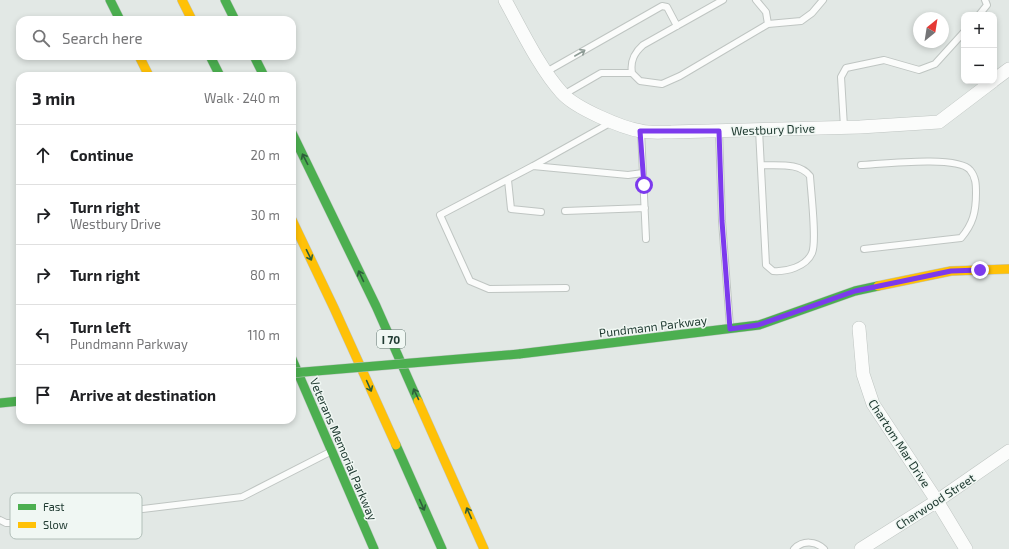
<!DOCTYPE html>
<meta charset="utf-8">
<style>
:root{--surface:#fff;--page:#f2f2f2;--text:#202124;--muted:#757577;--line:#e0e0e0}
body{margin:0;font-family:"Exo 2",sans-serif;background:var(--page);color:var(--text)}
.controls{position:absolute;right:12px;top:12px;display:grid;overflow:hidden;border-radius:8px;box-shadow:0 2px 6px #0003}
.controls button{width:36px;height:36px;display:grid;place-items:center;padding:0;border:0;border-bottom:1px solid var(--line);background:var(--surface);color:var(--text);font:20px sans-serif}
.compass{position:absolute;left:913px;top:12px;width:36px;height:36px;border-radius:50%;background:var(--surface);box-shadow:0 2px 6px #0003;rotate:30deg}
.stop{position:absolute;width:12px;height:12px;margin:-9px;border:3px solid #7c3aed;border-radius:50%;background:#fff}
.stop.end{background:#7c3aed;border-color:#fff;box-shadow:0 1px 4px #0008}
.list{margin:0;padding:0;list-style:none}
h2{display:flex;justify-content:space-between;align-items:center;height:52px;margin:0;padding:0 16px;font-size:17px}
h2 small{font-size:13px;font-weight:400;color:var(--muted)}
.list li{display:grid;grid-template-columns:26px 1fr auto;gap:12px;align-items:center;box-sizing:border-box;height:60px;padding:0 16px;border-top:1px solid var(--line)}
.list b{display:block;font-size:15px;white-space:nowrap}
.list p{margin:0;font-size:13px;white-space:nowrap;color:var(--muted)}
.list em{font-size:13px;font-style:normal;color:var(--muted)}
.icon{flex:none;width:22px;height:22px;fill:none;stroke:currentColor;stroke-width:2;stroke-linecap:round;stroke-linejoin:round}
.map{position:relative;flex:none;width:1009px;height:549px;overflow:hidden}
.search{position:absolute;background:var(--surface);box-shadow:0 2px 6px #0003;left:16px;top:16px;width:280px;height:44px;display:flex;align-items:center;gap:10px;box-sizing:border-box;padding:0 14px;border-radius:12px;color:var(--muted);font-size:15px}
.panel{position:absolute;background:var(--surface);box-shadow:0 2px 6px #0003;left:16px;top:72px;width:280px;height:352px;border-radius:12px}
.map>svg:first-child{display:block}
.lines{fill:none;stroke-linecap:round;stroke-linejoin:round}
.lane-casing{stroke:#bfc5c2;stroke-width:8}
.street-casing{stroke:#bfc5c2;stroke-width:14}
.fast-casing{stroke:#bec6c2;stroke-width:10}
.slow-casing{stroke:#bec6c2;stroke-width:10}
.lane{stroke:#fbfcfb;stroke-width:6}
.street{stroke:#fbfcfb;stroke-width:13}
.fast{stroke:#4caf50;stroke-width:9}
.slow{stroke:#ffc107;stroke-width:9}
.fast-bridge-casing{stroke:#bec6c2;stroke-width:10;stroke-linecap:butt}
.fast-bridge{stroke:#4caf50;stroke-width:9}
.oneway{stroke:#8e9c96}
.oneway2{stroke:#2d5e3b}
.route{stroke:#7c3aed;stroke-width:5}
.labels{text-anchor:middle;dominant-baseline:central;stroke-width:3;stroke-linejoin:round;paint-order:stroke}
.shield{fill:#f0f7f3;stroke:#5e736c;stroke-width:1}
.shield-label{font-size:11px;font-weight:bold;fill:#203b32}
.street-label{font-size:12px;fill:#203b32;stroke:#f0f7f3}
.key{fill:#f0f7f3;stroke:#b2bfb9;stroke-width:1}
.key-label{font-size:11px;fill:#203b32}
</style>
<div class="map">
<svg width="1009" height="549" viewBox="0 0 1009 549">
<rect width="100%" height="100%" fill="#e2e8e5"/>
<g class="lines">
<defs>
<path id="lane" d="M756,0L766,12L768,24
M979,15L987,5L985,0
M546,72L662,6L667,7L677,26
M632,73C630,61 634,53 643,45L723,0
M563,95L601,73H632L640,81L662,84L680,76L768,24L801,21L812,13L823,0
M844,127L841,77L846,68L884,60L919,70L935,64L964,32
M759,130L766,265L773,271C786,272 806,267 812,253C817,242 811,192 810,176C799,162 778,166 761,165
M641,131L646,239
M719,131L722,221L730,327
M861,165C882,164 958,155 970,170C976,177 976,185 976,193C976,212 973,224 961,238L864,249
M533,166L628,175L643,173
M508,180L511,209L541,212
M565,211L645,208
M566,288L489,289L470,281L440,215L533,166L610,123
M0,520L6,523H27L242,497L330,452
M794,549C803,540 816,541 824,549"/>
<path id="street" d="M505,0C521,29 540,69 562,93C575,108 622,128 641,131C651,133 661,132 671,132L860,127L939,122L993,81
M994,80L1009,69
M859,328L863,374L873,404L937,501L966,549
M861,549L937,501L1009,451"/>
<path id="fast" d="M110,0L120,20
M225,0L235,20
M210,56L220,76
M254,56L264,76
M292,133L376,306L418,401
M519,354L759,325L855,291L878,286
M292,359L374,549
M0,403L20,401
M396,445L442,549"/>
<path id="slow" d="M182,0L192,20
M139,56L149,76
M292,220L334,308L396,445
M878,286L951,271L1009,269
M418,401L484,549"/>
</defs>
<!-- lane casing -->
<use href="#lane" class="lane-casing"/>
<!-- street casing -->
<use href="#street" class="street-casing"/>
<!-- fast casing -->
<use href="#fast" class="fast-casing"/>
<!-- slow casing -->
<use href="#slow" class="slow-casing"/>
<!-- lane -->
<use href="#lane" class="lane"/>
<!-- street -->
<use href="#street" class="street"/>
<!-- fast -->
<use href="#fast" class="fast"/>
<!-- slow -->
<use href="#slow" class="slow"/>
<defs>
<path id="fast-bridge" d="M292,373L519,354"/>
</defs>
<!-- fast-bridge casing -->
<use href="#fast-bridge" class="fast-bridge-casing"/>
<!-- fast-bridge -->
<use href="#fast-bridge" class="fast-bridge"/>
</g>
<!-- one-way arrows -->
<defs><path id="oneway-shaft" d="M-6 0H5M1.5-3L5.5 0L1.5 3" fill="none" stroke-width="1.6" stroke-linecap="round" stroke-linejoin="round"/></defs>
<use class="oneway" href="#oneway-shaft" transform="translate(580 53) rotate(-30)"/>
<g class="oneway2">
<use href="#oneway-shaft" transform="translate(305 159) rotate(-117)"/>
<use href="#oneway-shaft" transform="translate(309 255) rotate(64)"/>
<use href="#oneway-shaft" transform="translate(361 276) rotate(-115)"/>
<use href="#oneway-shaft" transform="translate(369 386) rotate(66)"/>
<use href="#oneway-shaft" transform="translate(416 394) rotate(-115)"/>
<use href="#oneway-shaft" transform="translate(422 505) rotate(66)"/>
<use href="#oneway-shaft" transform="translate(469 513) rotate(-114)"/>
</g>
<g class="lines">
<!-- route -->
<path class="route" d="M644,185L640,131H719L722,221L730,329L758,325L855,291L951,271L980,270"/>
</g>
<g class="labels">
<!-- shield labels -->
<rect class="shield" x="377" y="330" width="28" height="18" rx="3"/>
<g class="shield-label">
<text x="391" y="339">I 70</text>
</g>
<!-- street labels -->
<g class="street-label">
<text transform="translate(773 129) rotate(-2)">Westbury Drive</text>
<text transform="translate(653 326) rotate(-7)">Pundmann Parkway</text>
<text transform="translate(900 443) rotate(57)">Chartom Mar Drive</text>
<text transform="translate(344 449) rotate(67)">Veterans Memorial Parkway</text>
<text transform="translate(935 501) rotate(-33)">Charwood Street</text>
</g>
</g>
<!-- legend -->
<rect x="10" y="493" width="132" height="46" rx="6" class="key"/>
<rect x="18" y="504" width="18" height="6" fill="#4caf50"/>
<rect x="18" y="522" width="18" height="6" fill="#ffc107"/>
<g class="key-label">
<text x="43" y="511">Fast</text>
<text x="43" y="529">Slow</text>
</g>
</svg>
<div class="controls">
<button>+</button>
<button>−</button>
</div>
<svg class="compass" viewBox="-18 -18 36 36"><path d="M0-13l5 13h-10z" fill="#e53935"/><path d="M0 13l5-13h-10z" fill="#757577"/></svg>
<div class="stop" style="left:644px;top:185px"></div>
<div class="stop end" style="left:980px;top:270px"></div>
<div class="search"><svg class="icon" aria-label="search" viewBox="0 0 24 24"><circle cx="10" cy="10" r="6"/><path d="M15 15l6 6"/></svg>Search here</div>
<section class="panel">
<h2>3 min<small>Walk · 240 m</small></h2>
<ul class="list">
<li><svg class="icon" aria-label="ahead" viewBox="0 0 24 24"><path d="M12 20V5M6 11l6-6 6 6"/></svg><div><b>Continue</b></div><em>20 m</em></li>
<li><svg class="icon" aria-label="right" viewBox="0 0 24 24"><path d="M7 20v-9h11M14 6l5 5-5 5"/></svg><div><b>Turn right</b><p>Westbury Drive</p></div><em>30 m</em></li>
<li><svg class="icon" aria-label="right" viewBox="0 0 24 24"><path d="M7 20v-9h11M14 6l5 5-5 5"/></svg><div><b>Turn right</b></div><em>80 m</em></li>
<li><svg class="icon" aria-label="left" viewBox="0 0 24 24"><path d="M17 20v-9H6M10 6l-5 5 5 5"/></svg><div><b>Turn left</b><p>Pundmann Parkway</p></div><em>110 m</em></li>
<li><svg class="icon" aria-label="arrive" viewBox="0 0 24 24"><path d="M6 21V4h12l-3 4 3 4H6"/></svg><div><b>Arrive at destination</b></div></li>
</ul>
</section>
</div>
